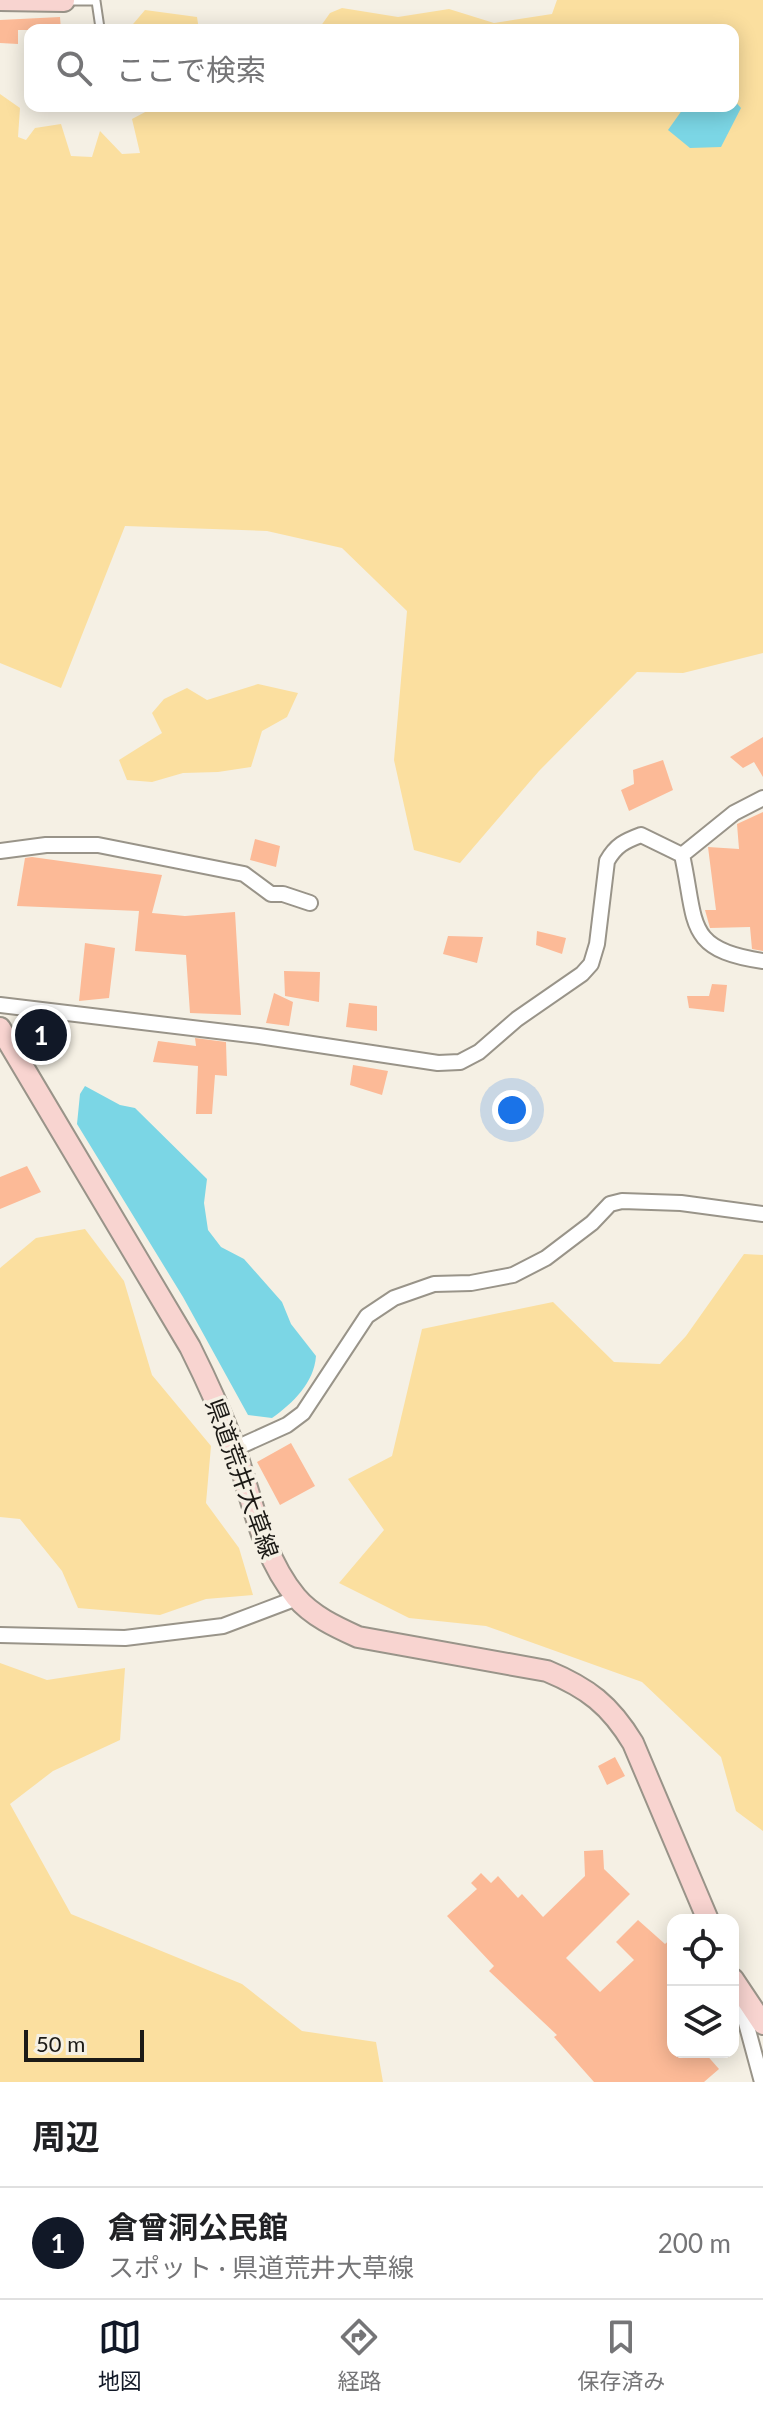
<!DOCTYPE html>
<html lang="ja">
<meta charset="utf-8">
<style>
:root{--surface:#fff;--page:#f2f2f2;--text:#202124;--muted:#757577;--line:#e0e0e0;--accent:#111827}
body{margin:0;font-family:Lato,"Noto Sans JP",sans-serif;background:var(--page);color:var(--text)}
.controls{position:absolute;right:24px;bottom:24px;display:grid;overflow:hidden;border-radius:16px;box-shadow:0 4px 20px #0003}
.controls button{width:72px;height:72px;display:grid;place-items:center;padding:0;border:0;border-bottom:2px solid var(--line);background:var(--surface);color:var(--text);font:40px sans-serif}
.scale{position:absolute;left:24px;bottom:20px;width:120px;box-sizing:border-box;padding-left:8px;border:4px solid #1c1a16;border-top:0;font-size:22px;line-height:28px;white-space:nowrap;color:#1c1a16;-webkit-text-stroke:6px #f5f0e4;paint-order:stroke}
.you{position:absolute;left:512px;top:1110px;width:28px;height:28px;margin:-20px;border:6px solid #fff;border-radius:50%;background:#1a73e8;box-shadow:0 0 0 12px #1a73e833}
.badge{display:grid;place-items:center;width:52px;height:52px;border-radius:50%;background:var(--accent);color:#fff;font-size:26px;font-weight:700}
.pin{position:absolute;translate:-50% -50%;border:4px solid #fff;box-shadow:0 2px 8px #0006}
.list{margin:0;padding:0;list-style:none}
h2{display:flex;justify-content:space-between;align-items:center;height:104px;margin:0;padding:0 32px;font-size:34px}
h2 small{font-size:26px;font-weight:400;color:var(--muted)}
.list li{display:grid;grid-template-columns:52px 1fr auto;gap:24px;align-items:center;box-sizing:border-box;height:112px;padding:0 32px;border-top:2px solid var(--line)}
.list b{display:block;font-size:30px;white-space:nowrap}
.list p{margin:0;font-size:26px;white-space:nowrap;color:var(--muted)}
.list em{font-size:26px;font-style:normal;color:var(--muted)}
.icon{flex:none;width:44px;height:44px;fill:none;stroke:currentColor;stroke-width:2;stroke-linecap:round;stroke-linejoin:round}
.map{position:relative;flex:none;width:763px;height:2082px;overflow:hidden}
.search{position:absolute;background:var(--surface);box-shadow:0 4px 20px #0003;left:24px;right:24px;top:24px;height:88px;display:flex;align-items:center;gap:20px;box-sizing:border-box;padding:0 28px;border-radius:16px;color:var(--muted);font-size:30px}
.sheet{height:216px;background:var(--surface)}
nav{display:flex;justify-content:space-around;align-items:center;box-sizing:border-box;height:112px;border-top:2px solid var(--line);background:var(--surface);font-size:22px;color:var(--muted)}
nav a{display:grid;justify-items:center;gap:4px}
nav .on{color:var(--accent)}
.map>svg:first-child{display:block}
.green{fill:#fbdf9f}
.water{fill:#7bd6e5}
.building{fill:#fcba97}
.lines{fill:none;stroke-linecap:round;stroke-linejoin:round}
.service-casing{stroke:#999489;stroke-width:11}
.minor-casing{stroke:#999489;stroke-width:18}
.secondary-casing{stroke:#999489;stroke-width:24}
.service{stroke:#fff;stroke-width:7}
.minor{stroke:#fff;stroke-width:14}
.secondary{stroke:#f8d4d0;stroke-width:20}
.labels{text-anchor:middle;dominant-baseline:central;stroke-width:7;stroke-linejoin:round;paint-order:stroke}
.street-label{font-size:24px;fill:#1c1a16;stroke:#f5f0e4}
</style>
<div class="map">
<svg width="763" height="2082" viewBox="0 0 763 2082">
<rect width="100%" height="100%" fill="#f5f0e4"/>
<!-- green -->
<path class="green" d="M557,0H763V653L683,673L637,672L539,771L460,863L414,850L394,760L407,611L342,548L267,531L125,526L61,688L0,663V94L20,108L18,137L26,140L35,128L61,124L71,156L92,157L100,131L122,154L140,153L132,119L149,110H274L285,106H733V30H318L330,13L342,8L398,17L449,9L494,23L552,14Z
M145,10L197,17L199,30H128Z
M258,684L298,693L287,717L262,731L251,767L218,772L183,773L152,782L127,780L119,760L162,733L152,713L164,699L187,688L207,700Z
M85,1229L124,1281L152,1375L211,1446L206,1503L239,1548L253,1595L206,1599L160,1615L78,1608L62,1571L20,1519L0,1517V1268L36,1238Z
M744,1254L763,1255V1831L736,1811L721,1757L642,1682L486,1626L409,1618L339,1583L384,1530L348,1479L392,1456L422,1329L553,1302L614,1362L660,1364L686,1336Z
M0,1663L47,1680L125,1668L120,1740L53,1771L10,1804L71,1914L242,1984L302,2031L376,2042L383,2082H0Z"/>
<!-- water -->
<path class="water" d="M733,99L741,108L721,147L690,148L668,130L685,106H733Z
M85,1086L120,1105L135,1108L207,1179L204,1203L208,1230L221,1247L244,1259L282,1302L291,1324L316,1356C314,1383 293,1403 272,1418L248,1415L183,1297L77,1124L80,1094Z"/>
<!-- building -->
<path class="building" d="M60,17L61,30H18V44L0,43V20Z
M763,737V777L754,762L743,768L730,757Z
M663,760L673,790L629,811L621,790L634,784L633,770Z
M763,812V951L752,949L750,927L710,928L705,910H716L708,847L739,849L737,824Z
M255,839L280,846L276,867L250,860Z
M32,857L162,875L152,913L185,916L235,912L241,1015L190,1013L186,955L135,951L139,911L17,906L25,858Z
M537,931L566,938L562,954L536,945Z
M448,936L483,937L477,963L443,954Z
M85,943L115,948L109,998L79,1001Z
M284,971L320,972L319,1002L285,996Z
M712,984L727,985L724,1012L689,1008L687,996H709Z
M274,993L293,1002L289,1026L266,1023Z
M349,1003L377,1006V1031L346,1027Z
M49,1022L55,1046L32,1052L28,1024Z
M195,1038L226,1042L227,1076L215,1075L212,1114H196L198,1066L153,1062L158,1041L196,1046Z
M353,1065L388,1071L382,1095L350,1085Z
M27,1166L41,1192L0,1209V1177Z
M291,1443L315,1486L280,1505L257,1462Z
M615,1757L625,1776L607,1785L598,1766Z
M603,1850L604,1869L630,1894L566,1958L600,1992L634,1960L616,1942L638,1920L665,1944L673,1937V2052H704L719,2069L704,2082H594L554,2037L557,2035L489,1971L494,1966L447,1916L477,1889L471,1883L481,1873L491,1883L498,1876L518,1898L522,1894L543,1917L585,1876L584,1851Z"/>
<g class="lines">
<defs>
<path id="service" d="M66,1H96L100,28L106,30"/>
<path id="minor" d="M0,851L46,845H98L244,874L271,894H283L310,903
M682,855C697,922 684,950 763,961
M682,855L734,813L763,798
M0,1005L259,1036L438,1063L460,1062L479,1052L517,1019L582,974L591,964L597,944L607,861C616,845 625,841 641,835L682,855
M234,1449L287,1425L303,1413L367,1316L394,1298L434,1284L471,1283L513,1275L546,1258L592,1223L610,1204L622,1201L681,1203L763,1214
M0,1635L125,1638L223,1626L297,1598
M739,1997L762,2082"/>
<path id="secondary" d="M0,0L64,1
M0,1028L190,1347C207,1381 222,1414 235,1449C252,1499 262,1556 296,1597C312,1616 336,1627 358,1637L547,1671C588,1688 610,1705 633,1743L708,1920
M733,1979L763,2024"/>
</defs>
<!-- service casing -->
<use href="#service" class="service-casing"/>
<!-- minor casing -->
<use href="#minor" class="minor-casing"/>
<!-- secondary casing -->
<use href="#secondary" class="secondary-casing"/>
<!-- service -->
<use href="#service" class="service"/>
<!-- minor -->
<use href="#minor" class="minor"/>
<!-- secondary -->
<use href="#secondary" class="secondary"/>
</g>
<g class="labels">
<!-- street labels -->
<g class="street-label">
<text transform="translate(243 1478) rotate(70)">県道荒井大草線</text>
</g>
</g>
</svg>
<div class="controls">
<button><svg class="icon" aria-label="locate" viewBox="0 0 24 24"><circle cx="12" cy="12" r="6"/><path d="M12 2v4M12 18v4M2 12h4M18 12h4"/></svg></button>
<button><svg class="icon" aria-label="layers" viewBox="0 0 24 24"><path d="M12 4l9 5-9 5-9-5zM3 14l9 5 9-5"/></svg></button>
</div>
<div class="scale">50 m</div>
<div class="you"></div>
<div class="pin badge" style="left:41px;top:1035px">1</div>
<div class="search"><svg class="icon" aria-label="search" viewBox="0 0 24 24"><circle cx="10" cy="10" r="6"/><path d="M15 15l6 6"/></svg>ここで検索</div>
</div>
<section class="sheet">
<h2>周辺<small></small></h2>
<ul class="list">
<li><span class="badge">1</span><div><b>倉曾洞公民館</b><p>スポット · 県道荒井大草線</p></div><em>200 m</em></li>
</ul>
</section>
<nav>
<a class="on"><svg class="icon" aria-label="map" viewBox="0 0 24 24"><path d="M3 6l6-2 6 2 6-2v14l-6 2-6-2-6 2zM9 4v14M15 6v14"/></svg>地図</a>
<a><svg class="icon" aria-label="directions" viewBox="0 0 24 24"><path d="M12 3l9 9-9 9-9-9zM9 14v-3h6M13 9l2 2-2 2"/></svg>経路</a>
<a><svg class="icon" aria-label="saved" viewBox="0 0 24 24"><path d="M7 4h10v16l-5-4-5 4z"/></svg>保存済み</a>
</nav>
